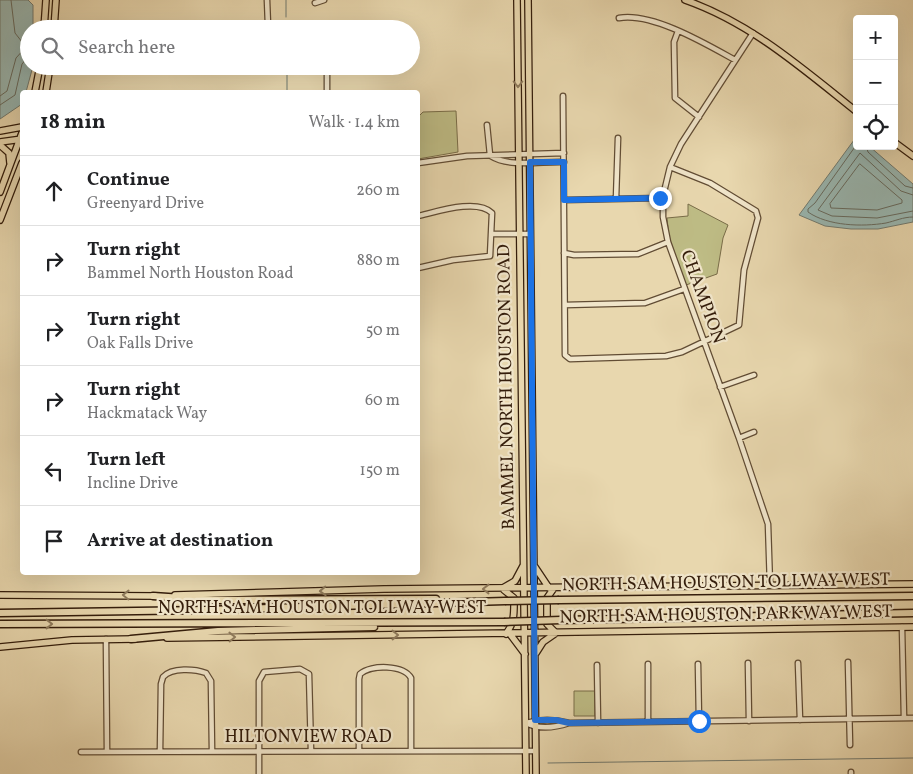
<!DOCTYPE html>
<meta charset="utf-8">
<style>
:root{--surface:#fff;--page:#f6f6f6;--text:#202124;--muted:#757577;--line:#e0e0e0}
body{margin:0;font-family:Vollkorn,serif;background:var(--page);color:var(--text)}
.controls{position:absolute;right:15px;top:15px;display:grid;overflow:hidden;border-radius:5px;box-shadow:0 5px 20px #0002}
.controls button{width:45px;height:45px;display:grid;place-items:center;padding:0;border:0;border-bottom:1px solid var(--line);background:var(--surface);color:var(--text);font:25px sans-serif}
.stop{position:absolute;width:15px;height:15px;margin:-11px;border:4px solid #1a73e8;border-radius:50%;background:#fff}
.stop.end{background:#1a73e8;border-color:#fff;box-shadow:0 1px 5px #0008}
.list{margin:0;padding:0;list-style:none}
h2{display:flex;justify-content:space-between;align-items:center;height:65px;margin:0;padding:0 20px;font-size:21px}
h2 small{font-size:16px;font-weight:400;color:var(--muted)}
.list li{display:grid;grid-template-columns:32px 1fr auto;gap:15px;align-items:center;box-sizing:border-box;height:70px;padding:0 20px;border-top:1px solid var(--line)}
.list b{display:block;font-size:19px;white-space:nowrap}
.list p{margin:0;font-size:16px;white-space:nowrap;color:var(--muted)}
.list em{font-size:16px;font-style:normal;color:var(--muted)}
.icon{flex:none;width:28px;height:28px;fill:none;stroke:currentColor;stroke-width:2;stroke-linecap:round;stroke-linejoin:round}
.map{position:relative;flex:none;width:913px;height:774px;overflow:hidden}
.search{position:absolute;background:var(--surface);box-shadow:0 5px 20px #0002;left:20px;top:20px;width:400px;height:55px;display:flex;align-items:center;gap:12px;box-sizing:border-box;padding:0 18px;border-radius:28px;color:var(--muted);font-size:19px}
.panel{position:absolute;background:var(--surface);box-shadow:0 5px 20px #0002;left:20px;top:90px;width:400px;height:485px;border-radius:5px}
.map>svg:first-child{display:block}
.green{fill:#bebc85;stroke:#796c48}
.water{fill:#99b8b3;stroke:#717a70}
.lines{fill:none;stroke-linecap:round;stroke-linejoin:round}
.shore{stroke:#666a5f;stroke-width:1}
.stream{stroke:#717a70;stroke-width:1}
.minor-casing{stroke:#614c34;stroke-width:7}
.major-casing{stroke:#341d0b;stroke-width:8}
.highway-casing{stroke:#341d0b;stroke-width:9}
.minor{stroke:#f0e5ca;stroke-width:4.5}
.major{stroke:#e8d7ae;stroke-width:5.5}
.highway{stroke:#e8d7ae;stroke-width:6}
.highway-bridge-casing{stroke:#341d0b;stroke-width:9;stroke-linecap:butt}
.highway-bridge{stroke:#e8d7ae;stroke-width:6}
.oneway{stroke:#8e7a5c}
.route{stroke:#1a73e8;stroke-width:6}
.labels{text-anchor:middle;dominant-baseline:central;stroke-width:4.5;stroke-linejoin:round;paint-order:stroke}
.street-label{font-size:18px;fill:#341d0b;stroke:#f0e5ca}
</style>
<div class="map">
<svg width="913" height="774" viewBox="0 0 913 774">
<rect width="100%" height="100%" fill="#e8d7ae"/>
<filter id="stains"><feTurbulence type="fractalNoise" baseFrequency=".004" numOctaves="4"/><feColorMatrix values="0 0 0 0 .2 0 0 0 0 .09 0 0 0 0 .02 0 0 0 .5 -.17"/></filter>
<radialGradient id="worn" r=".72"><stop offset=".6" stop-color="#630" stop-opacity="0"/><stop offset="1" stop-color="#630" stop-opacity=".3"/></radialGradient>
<!-- green -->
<path class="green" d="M456,111L458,152L418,159V117L423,112Z
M688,204L728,225L723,238L717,274L686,285L669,237L667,218L688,216Z
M574,691H595V716H574Z"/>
<!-- water -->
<path class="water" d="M0,0H28L33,5V29H29V66H33L26,92H22V104L0,119Z
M857,136V146H869L913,184V222L878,229H851L825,226L799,215Z"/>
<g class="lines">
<!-- shore -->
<path class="shore" d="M0,96L7,91L16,58L26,47L15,33L11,0
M0,105L15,95L22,64L29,56
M857,144L815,203L808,209V212C828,226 862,227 886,223C895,221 903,217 913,217
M866,146L868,152L905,186L913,188
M860,164L902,200V203L877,210L831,208L830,204Z
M913,195L901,191L860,153L818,210L832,216L877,218L913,211"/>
<!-- stream -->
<path class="stream" d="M286,0V17
M287,66V92
M548,763L913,758"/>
<defs>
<path id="minor" d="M267,0L268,25L327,24V29
M315,3L324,0
M619,18C652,12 706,44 735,60
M678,31L674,42L675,98L699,117
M753,33L681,144L670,167L663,196V217L668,242L739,438L768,524L770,585
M327,66V92
M563,96L565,355L570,359L666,356L682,352L739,325L744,270L758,218L756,211L710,183L670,167
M487,125L490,155
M491,156C510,168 542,161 564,162
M418,163L467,156L564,153
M616,199L618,138
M564,200L660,198L663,196
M418,216C436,212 477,198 492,213L490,256L453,260L418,268
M492,234H529
M564,253L574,255L638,254L668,242
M565,305L645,303L684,289
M720,387L754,375
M739,438L754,432
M902,627L904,718
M106,639L107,752
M848,662L850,745
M748,663L749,721
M798,663L800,720
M698,664L699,721
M597,665L598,723
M648,722V664
M526,723C540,730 554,728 569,723L913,718
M526,723C540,719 554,719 569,723
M359,751V679L360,674C371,664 404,665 411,678V751
M81,752L535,751
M160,752L161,684L163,677C172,667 195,669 206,673L211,681L212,751
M851,772V774
M259,774V681L264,672L300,669L309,674L311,751"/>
<path id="major" d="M517,0L526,774
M528,0L536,774
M685,0C751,23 803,69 857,112
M44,29L46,0
M54,29L56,0
M35,92L40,66
M46,92L50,66
M0,131L22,127
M0,142L22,139
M894,142L913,156
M0,145L9,153L10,163
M0,192L22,133
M0,220L22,163
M535,567L549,588
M503,588L515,581L523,566
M504,590L514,598C514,612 515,622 506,634
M0,595L155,596
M175,595L384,589L913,584
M510,634L525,654
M167,638L913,627
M0,647L72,640L135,639
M536,653L543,642L556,633L547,624V598L554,588"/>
<path id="highway" d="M153,596L213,600L436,599
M559,600L913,596
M0,613L205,610L505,601
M561,620L913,613
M0,624L504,622
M131,639L218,631L374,627"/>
</defs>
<!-- minor casing -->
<use href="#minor" class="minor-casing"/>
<!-- major casing -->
<use href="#major" class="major-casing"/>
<!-- highway casing -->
<use href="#highway" class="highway-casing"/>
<!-- minor -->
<use href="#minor" class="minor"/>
<!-- major -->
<use href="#major" class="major"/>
<!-- highway -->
<use href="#highway" class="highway"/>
<defs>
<path id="highway-bridge" d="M505,601L559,600
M504,622L561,620"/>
</defs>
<!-- highway-bridge casing -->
<use href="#highway-bridge" class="highway-bridge-casing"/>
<!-- highway-bridge -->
<use href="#highway-bridge" class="highway-bridge"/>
</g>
<!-- one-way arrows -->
<defs><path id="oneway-chevron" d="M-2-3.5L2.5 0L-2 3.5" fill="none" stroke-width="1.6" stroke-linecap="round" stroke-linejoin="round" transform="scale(1.25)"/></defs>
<g class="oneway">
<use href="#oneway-chevron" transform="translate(518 84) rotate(90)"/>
<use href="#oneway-chevron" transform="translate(486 589) rotate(180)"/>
<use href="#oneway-chevron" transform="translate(323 591) rotate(178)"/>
<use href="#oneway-chevron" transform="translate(126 595) rotate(-179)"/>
<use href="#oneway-chevron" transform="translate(49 624)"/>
<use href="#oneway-chevron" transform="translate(395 635) rotate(-1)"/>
<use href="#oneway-chevron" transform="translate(232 637) rotate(-1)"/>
</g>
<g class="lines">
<!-- route -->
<path class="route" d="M660,198L564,200V162H530L535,720H556L569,723L699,721"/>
</g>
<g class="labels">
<!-- street labels -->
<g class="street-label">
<text transform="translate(702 297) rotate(70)">CHAMPION</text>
<text transform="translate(507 387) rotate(-91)">BAMMEL NORTH HOUSTON ROAD</text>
<text transform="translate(726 583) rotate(-1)">NORTH SAM HOUSTON TOLLWAY WEST</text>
<text x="322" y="608">NORTH SAM HOUSTON TOLLWAY WEST</text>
<text transform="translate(726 615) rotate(-1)">NORTH SAM HOUSTON PARKWAY WEST</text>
<text x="308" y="737">HILTONVIEW ROAD</text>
</g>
</g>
<rect width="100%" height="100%" filter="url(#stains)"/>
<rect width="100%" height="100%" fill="url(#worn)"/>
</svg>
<div class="controls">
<button>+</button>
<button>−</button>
<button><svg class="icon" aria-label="locate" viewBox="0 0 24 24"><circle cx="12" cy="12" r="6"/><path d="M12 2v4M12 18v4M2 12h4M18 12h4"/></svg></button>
</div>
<div class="stop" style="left:699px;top:721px"></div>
<div class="stop end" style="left:660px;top:198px"></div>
<div class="search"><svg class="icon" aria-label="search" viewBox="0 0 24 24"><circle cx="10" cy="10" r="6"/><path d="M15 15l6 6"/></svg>Search here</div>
<section class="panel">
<h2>18 min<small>Walk · 1.4 km</small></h2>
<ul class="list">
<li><svg class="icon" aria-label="ahead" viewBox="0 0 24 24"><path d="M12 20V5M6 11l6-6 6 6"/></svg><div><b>Continue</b><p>Greenyard Drive</p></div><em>260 m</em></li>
<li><svg class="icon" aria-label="right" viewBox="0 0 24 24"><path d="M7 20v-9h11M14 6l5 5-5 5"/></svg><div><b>Turn right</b><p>Bammel North Houston Road</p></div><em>880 m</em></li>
<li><svg class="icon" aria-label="right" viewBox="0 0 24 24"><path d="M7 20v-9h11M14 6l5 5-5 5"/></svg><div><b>Turn right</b><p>Oak Falls Drive</p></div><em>50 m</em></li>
<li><svg class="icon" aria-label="right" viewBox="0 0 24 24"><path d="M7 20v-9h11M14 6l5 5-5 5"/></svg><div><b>Turn right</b><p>Hackmatack Way</p></div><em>60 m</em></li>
<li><svg class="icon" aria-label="left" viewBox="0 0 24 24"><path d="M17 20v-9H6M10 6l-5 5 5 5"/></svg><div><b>Turn left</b><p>Incline Drive</p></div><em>150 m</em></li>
<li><svg class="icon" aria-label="arrive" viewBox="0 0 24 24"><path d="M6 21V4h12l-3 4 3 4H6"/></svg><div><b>Arrive at destination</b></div></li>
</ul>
</section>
</div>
